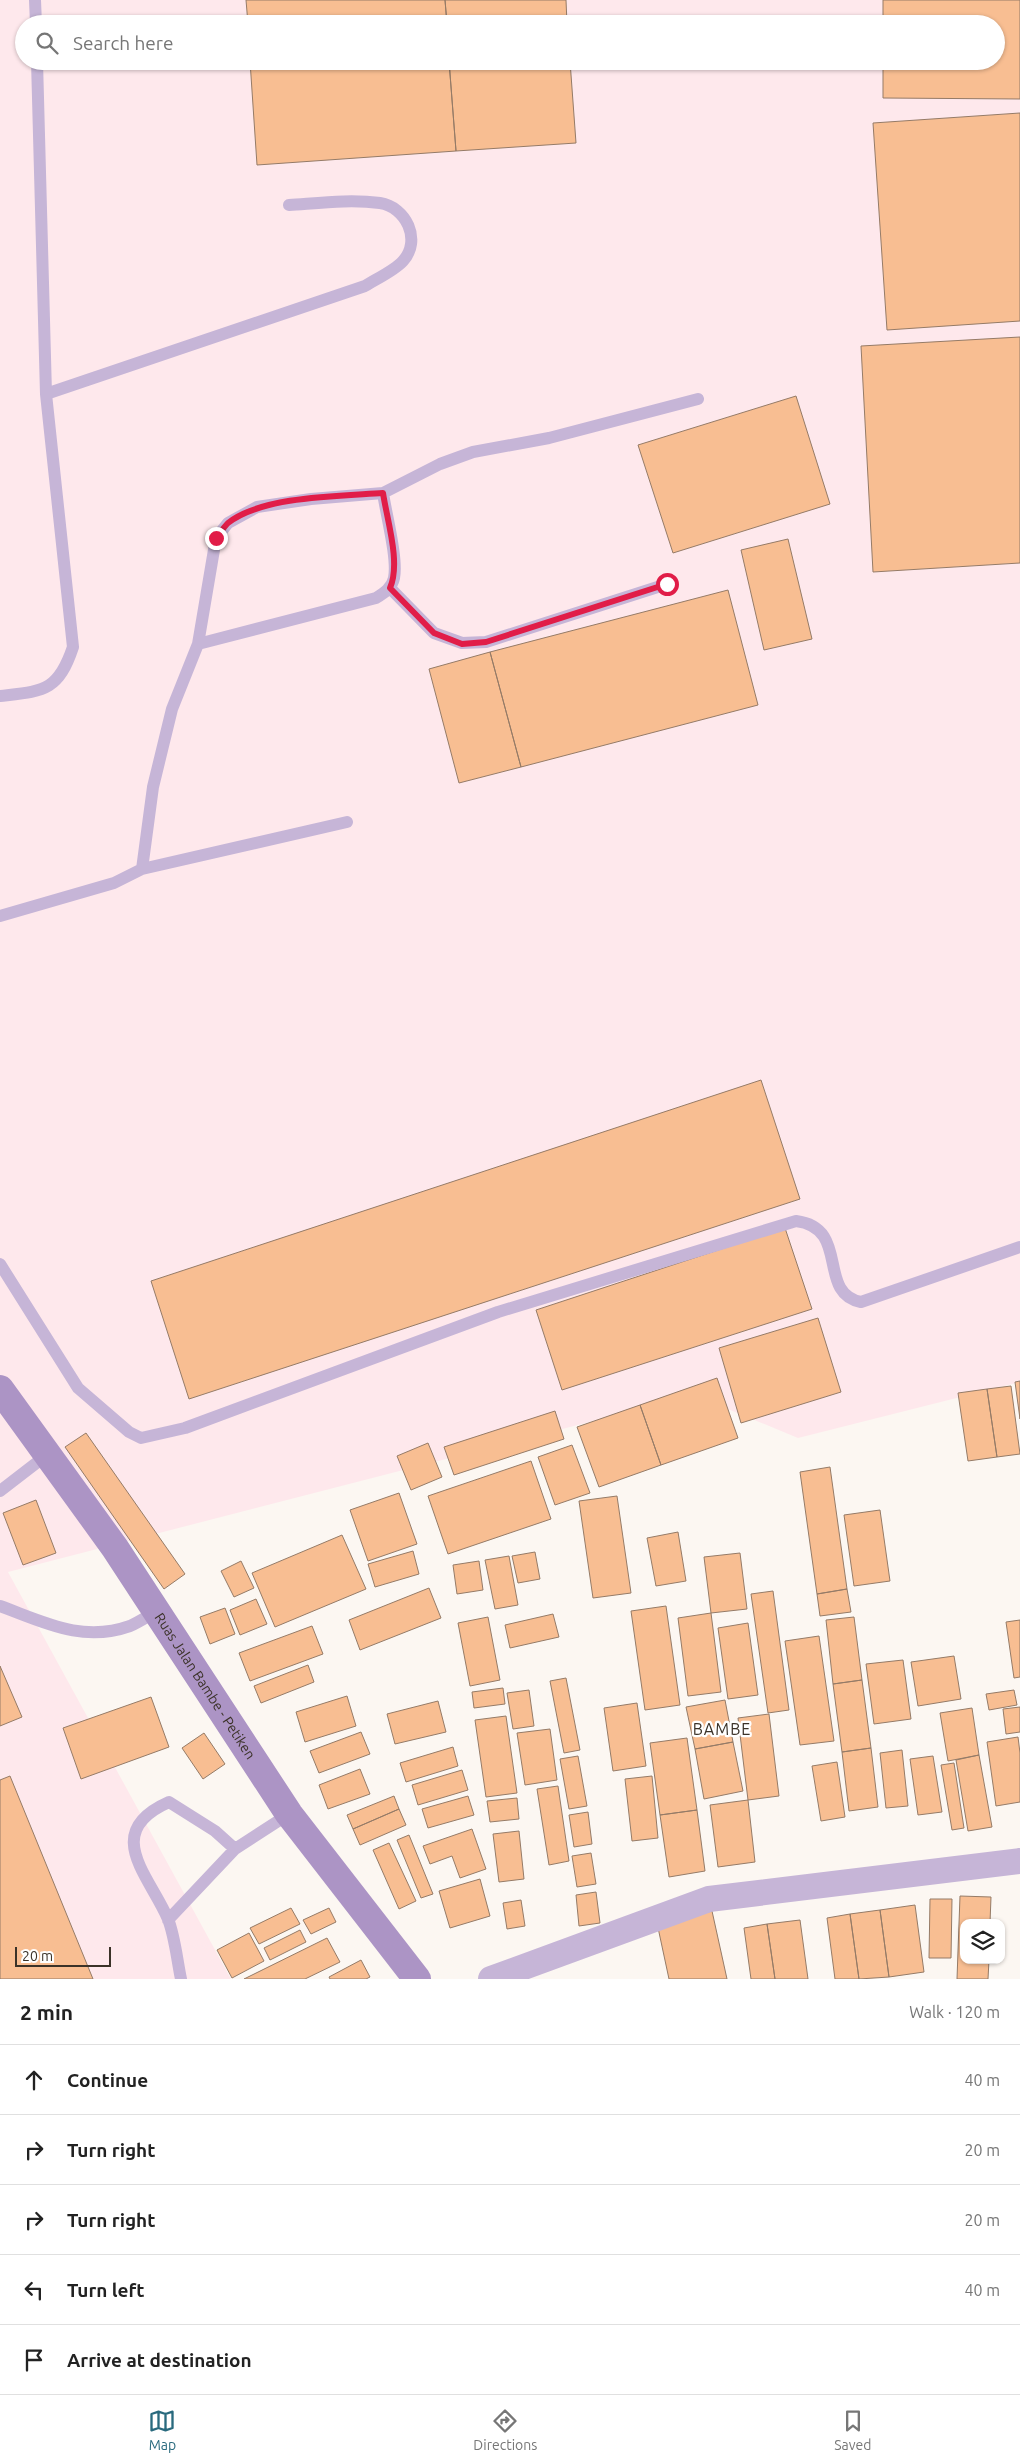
<!DOCTYPE html>
<meta charset="utf-8">
<style>
:root{--surface:#fff;--page:#f2f2f2;--text:#222;--muted:#767676;--line:#e0e0e0;--accent:#296a7e}
body{margin:0;font-family:Ubuntu,sans-serif;background:var(--page);color:var(--text)}
.controls{position:absolute;right:15px;bottom:15px;display:grid;overflow:hidden;border-radius:10px;box-shadow:0 1px 4px #0004}
.controls button{width:45px;height:45px;display:grid;place-items:center;padding:0;border:0;border-bottom:1px solid var(--line);background:var(--surface);color:var(--text);font:25px sans-serif}
.scale{position:absolute;left:15px;bottom:12px;width:96px;box-sizing:border-box;padding-left:5px;border:2px solid #3b3228;border-top:0;font-size:14px;line-height:18px;white-space:nowrap;color:#3b3228;-webkit-text-stroke:4px #fff;paint-order:stroke}
.stop{position:absolute;width:15px;height:15px;margin:-11px;border:4px solid #e11d48;border-radius:50%;background:#fff}
.stop.end{background:#e11d48;border-color:#fff;box-shadow:0 1px 5px #0008}
.list{margin:0;padding:0;list-style:none}
h2{display:flex;justify-content:space-between;align-items:center;height:65px;margin:0;padding:0 20px;font-size:21px}
h2 small{font-size:16px;font-weight:400;color:var(--muted)}
.list li{display:grid;grid-template-columns:32px 1fr auto;gap:15px;align-items:center;box-sizing:border-box;height:70px;padding:0 20px;border-top:1px solid var(--line)}
.list b{display:block;font-size:19px;white-space:nowrap}
.list em{font-size:16px;font-style:normal;color:var(--muted)}
.icon{flex:none;width:28px;height:28px;fill:none;stroke:currentColor;stroke-width:2;stroke-linecap:round;stroke-linejoin:round}
.map{position:relative;flex:none;width:1020px;height:1979px;overflow:hidden}
.search{position:absolute;background:var(--surface);box-shadow:0 1px 4px #0004;left:15px;right:15px;top:15px;height:55px;display:flex;align-items:center;gap:12px;box-sizing:border-box;padding:0 18px;border-radius:28px;color:var(--muted);font-size:19px}
.sheet{height:415px;background:var(--surface)}
nav{display:flex;justify-content:space-around;align-items:center;box-sizing:border-box;height:70px;border-top:1px solid var(--line);background:var(--surface);font-size:14px;color:var(--muted)}
nav a{display:grid;justify-items:center;gap:2px}
nav .on{color:var(--accent)}
.map>svg:first-child{display:block}
.industrial{fill:#fee8ec;fill-rule:evenodd}
.building{fill:#f8be92;stroke:#957b67}
.lines{fill:none;stroke-linecap:round;stroke-linejoin:round}
.service{stroke:#c6b5d7;stroke-width:12}
.minor{stroke:#c6b5d7;stroke-width:26}
.secondary{stroke:#ac94c5;stroke-width:28}
.route{stroke:#e11d48;stroke-width:6}
.labels{text-anchor:middle;dominant-baseline:central;stroke-width:4.5;stroke-linejoin:round;paint-order:stroke}
.street-label{font-size:14px;fill:#3b3228;stroke:#fff}
.quarter-label{font-size:16px;letter-spacing:1px;fill:#3b3228;stroke:#fff}
</style>
<div class="map">
<svg width="1020" height="1979" viewBox="0 0 1020 1979">
<rect width="100%" height="100%" fill="#fcf7f2"/>
<!-- industrial -->
<path class="industrial" d="M0,0H1020V1382L798,1438L694,1395L8,1572L231,1979H0ZM24,24H996V61H24Z"/>
<!-- building -->
<path class="building" d="M246,0H445L447,24H248Z
M445,0H566L567,24H447Z
M883,0H1020V99L883,98V61H996V24H883Z
M250,61H449L456,151L257,165Z
M449,61H570L576,143L456,151Z
M1020,113V321L887,330L873,123Z
M1020,337V563L873,572L861,346Z
M796,396L830,504L673,553L638,445Z
M788,539L812,639L764,650L741,550Z
M728,590L758,705L521,767L490,652Z
M490,652L521,767L459,783L429,669Z
M761,1080L800,1199L189,1399L151,1281Z
M785,1228L812,1309L562,1390L536,1310Z
M818,1318L841,1392L741,1423L719,1348Z
M717,1378L738,1438L661,1465L640,1405Z
M1020,1381V1419L1015,1382Z
M1011,1386L1020,1454L997,1457L987,1389Z
M987,1389L997,1457L968,1461L958,1393Z
M640,1405L661,1465L599,1487L577,1427Z
M555,1411L564,1439L454,1475L444,1447Z
M86,1433L185,1574L164,1589L65,1447Z
M428,1443L442,1477L411,1490L397,1456Z
M572,1445L590,1493L555,1505L538,1457Z
M531,1461L551,1519L448,1554L428,1496Z
M830,1467L847,1589L817,1594L800,1472Z
M399,1493L417,1544L368,1561L350,1510Z
M617,1496L631,1593L593,1598L579,1501Z
M36,1500L56,1553L23,1565L3,1513Z
M880,1510L890,1581L854,1586L844,1515Z
M678,1532L686,1581L656,1586L647,1538Z
M342,1535L366,1589L275,1627L252,1573Z
M413,1551L419,1574L375,1587L368,1564Z
M535,1552L540,1579L518,1583L512,1556Z
M740,1553L747,1609L711,1613L704,1557Z
M509,1556L518,1605L495,1609L485,1560Z
M241,1561L254,1588L234,1597L221,1571Z
M479,1561L483,1590L457,1594L453,1565Z
M429,1588L441,1618L360,1650L349,1620Z
M847,1589L851,1612L820,1616L817,1594Z
M773,1591L789,1710L768,1713L751,1594Z
M256,1599L267,1624L240,1635L230,1610Z
M666,1606L680,1705L645,1710L631,1611Z
M225,1608L235,1634L210,1644L200,1617Z
M711,1613L721,1692L688,1696L678,1618Z
M553,1614L559,1637L510,1648L505,1625Z
M488,1617L500,1680L470,1686L458,1623Z
M854,1617L862,1680L833,1684L826,1620Z
M1020,1620V1677L1014,1678L1006,1622Z
M748,1623L758,1695L728,1699L718,1628Z
M312,1626L323,1654L250,1681L239,1653Z
M819,1636L834,1741L800,1745L785,1641Z
M954,1656L961,1699L918,1706L911,1662Z
M903,1660L911,1719L874,1724L866,1664Z
M308,1665L314,1682L261,1703L254,1686Z
M0,1666L22,1717L0,1726Z
M566,1678L580,1750L564,1753L550,1681Z
M862,1680L871,1748L842,1752L833,1684Z
M503,1688L505,1704L474,1708L472,1692Z
M529,1690L534,1726L513,1729L507,1693Z
M1014,1690L1017,1705L989,1710L986,1694Z
M347,1696L356,1726L305,1742L296,1712Z
M151,1697L169,1747L81,1779L63,1728Z
M725,1700L733,1742L695,1749L686,1707Z
M438,1701L446,1732L395,1744L387,1714Z
M637,1703L646,1766L613,1771L604,1708Z
M1020,1707V1732L1006,1734L1003,1709Z
M972,1708L979,1755L948,1761L940,1713Z
M769,1714L779,1796L748,1800L738,1718Z
M506,1716L517,1793L486,1797L475,1720Z
M550,1729L557,1780L525,1785L517,1733Z
M361,1732L370,1754L319,1773L310,1751Z
M204,1733L225,1764L203,1779L182,1748Z
M1018,1737L1020,1753V1802L996,1806L987,1742Z
M687,1738L697,1810L660,1815L650,1743Z
M733,1742L743,1791L704,1799L695,1749Z
M453,1747L458,1766L406,1782L400,1763Z
M871,1748L878,1807L849,1811L842,1752Z
M902,1750L908,1806L886,1808L880,1753Z
M979,1755L992,1827L968,1831L956,1760Z
M578,1756L587,1806L569,1809L560,1759Z
M933,1756L942,1812L918,1815L910,1759Z
M837,1762L845,1817L821,1821L812,1766Z
M954,1763L964,1828L952,1830L941,1765Z
M360,1769L370,1794L328,1809L319,1785Z
M462,1770L468,1790L418,1805L412,1785Z
M10,1776L93,1979H0V1780Z
M652,1776L658,1838L632,1841L625,1779Z
M558,1786L569,1861L549,1865L537,1789Z
M394,1796L399,1809L353,1829L347,1815Z
M468,1796L474,1815L428,1828L422,1809Z
M517,1798L519,1819L490,1822L487,1801Z
M748,1800L755,1862L718,1867L710,1805Z
M399,1809L406,1825L360,1845L353,1829Z
M697,1810L705,1871L669,1877L660,1815Z
M588,1812L592,1844L574,1847L569,1815Z
M472,1829L486,1869L460,1878L452,1856L430,1864L423,1846Z
M519,1831L524,1879L499,1882L493,1834Z
M409,1835L433,1894L421,1898L397,1840Z
M389,1843L416,1901L399,1909L373,1850Z
M591,1853L596,1884L577,1887L572,1856Z
M480,1879L490,1916L450,1928L439,1891Z
M596,1892L600,1923L579,1926L576,1895Z
M960,1896L991,1897L990,1923H964V1960H989L988,1979H957Z
M930,1899H952L951,1958H929Z
M521,1900L525,1926L507,1929L503,1903Z
M915,1905L924,1972L889,1977L880,1910Z
M291,1908L300,1924L259,1944L250,1928Z
M329,1908L336,1922L311,1934L303,1920Z
M880,1910L889,1977L859,1979L850,1914Z
M712,1911L727,1979H669L657,1923Z
M850,1914L859,1979H835L827,1918Z
M800,1920L808,1979H775L767,1924Z
M767,1924L775,1979H751L744,1928Z
M300,1930L306,1942L270,1960L264,1948Z
M249,1933L264,1961L232,1978L217,1950Z
M327,1938L340,1962L305,1979H244Z
M361,1960L370,1977L366,1979H330L329,1977Z"/>
<g class="lines">
<!-- service -->
<path class="service" d="M35,0L36,24
M37,61L46,394
M390,588L434,633L462,643L486,642L667,584
M198,644L216,538L228,523L257,507L311,499L383,493
M0,696C43,691 58,692 73,647L46,394L365,286C376,279 394,271 403,261C422,240 406,207 380,203C350,199 319,203 289,205
M142,869L347,822
M0,916L114,883L142,869L153,787L172,709L198,644L376,598C384,593 392,588 394,578C398,559 386,514 383,493L440,464L473,452L549,438L698,399
M0,1264L78,1388L129,1432L141,1438L185,1428L498,1312L796,1221C851,1228 816,1293 861,1302L1020,1247
M0,1491L48,1454
M0,1606C44,1622 82,1643 130,1626C139,1622 148,1616 157,1611
M168,1920L235,1849L289,1814
M181,1979C177,1960 175,1937 168,1919C149,1875 101,1832 169,1802L215,1831L235,1849"/>
<!-- minor -->
<path class="minor" d="M491,1979L709,1899L1020,1861"/>
<!-- secondary -->
<path class="secondary" id="s1" d="M0,1389L115,1548L289,1814L417,1979"/>
</g>
<g class="lines">
<!-- route -->
<path class="route" d="M216,538C220,533 224,527 228,523C262,496 340,496 383,493C387,520 401,563 390,588L434,633L462,644L486,642L667,584"/>
</g>
<g class="labels">
<!-- street labels -->
<g class="street-label">
<text stroke="none"><textPath href="#s1" startOffset="361">Ruas Jalan Bambe - Petiken</textPath></text>
</g>
<!-- quarter labels -->
<g class="quarter-label">
<text x="722" y="1729">BAMBE</text>
</g>
</g>
</svg>
<div class="controls">
<button><svg class="icon" aria-label="layers" viewBox="0 0 24 24"><path d="M12 4l9 5-9 5-9-5zM3 14l9 5 9-5"/></svg></button>
</div>
<div class="scale">20 m</div>
<div class="stop" style="left:667px;top:584px"></div>
<div class="stop end" style="left:216px;top:538px"></div>
<div class="search"><svg class="icon" aria-label="search" viewBox="0 0 24 24"><circle cx="10" cy="10" r="6"/><path d="M15 15l6 6"/></svg>Search here</div>
</div>
<section class="sheet">
<h2>2 min<small>Walk · 120 m</small></h2>
<ul class="list">
<li><svg class="icon" aria-label="ahead" viewBox="0 0 24 24"><path d="M12 20V5M6 11l6-6 6 6"/></svg><div><b>Continue</b></div><em>40 m</em></li>
<li><svg class="icon" aria-label="right" viewBox="0 0 24 24"><path d="M7 20v-9h11M14 6l5 5-5 5"/></svg><div><b>Turn right</b></div><em>20 m</em></li>
<li><svg class="icon" aria-label="right" viewBox="0 0 24 24"><path d="M7 20v-9h11M14 6l5 5-5 5"/></svg><div><b>Turn right</b></div><em>20 m</em></li>
<li><svg class="icon" aria-label="left" viewBox="0 0 24 24"><path d="M17 20v-9H6M10 6l-5 5 5 5"/></svg><div><b>Turn left</b></div><em>40 m</em></li>
<li><svg class="icon" aria-label="arrive" viewBox="0 0 24 24"><path d="M6 21V4h12l-3 4 3 4H6"/></svg><div><b>Arrive at destination</b></div></li>
</ul>
</section>
<nav>
<a class="on"><svg class="icon" aria-label="map" viewBox="0 0 24 24"><path d="M3 6l6-2 6 2 6-2v14l-6 2-6-2-6 2zM9 4v14M15 6v14"/></svg>Map</a>
<a><svg class="icon" aria-label="directions" viewBox="0 0 24 24"><path d="M12 3l9 9-9 9-9-9zM9 14v-3h6M13 9l2 2-2 2"/></svg>Directions</a>
<a><svg class="icon" aria-label="saved" viewBox="0 0 24 24"><path d="M7 4h10v16l-5-4-5 4z"/></svg>Saved</a>
</nav>
